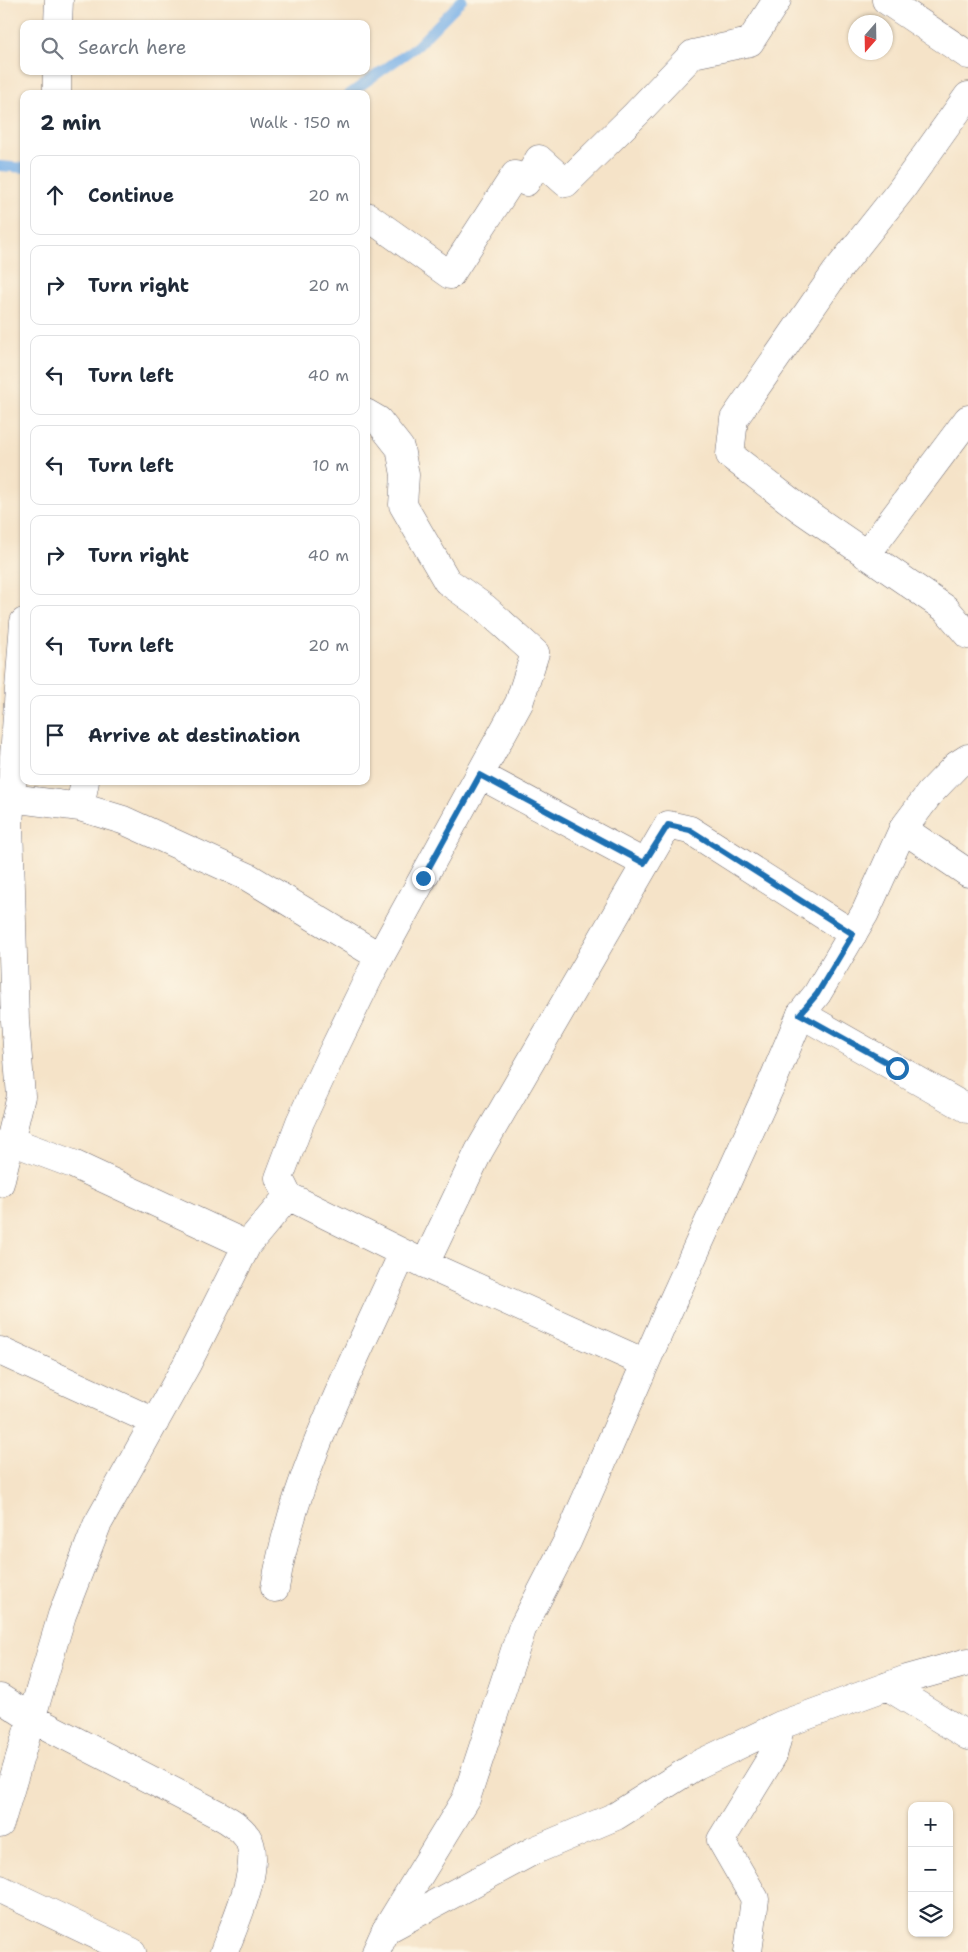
<!DOCTYPE html>
<meta charset="utf-8">
<style>
:root{--surface:#fff;--page:#f2f2f3;--text:#1f2937;--muted:#747a83;--line:#e0e1e3}
body{margin:0;font-family:"Shantell Sans",sans-serif;background:var(--page);color:var(--text)}
.controls{position:absolute;right:15px;bottom:15px;display:grid;overflow:hidden;border-radius:10px;box-shadow:0 1px 4px #0004}
.controls button{width:45px;height:45px;display:grid;place-items:center;padding:0;border:0;border-bottom:1px solid var(--line);background:var(--surface);color:var(--text);font:25px sans-serif}
.compass{position:absolute;left:848px;top:15px;width:45px;height:45px;border-radius:50%;background:var(--surface);box-shadow:0 1px 4px #0004;rotate:200deg}
.stop{position:absolute;width:15px;height:15px;margin:-11px;border:4px solid #1f6fb2;border-radius:50%;background:#fff}
.stop.end{background:#1f6fb2;border-color:#fff;box-shadow:0 1px 5px #0008}
.list{margin:0;padding:0;list-style:none}
h2{display:flex;justify-content:space-between;align-items:center;height:65px;margin:0;padding:0 20px;font-size:21px}
h2 small{font-size:16px;font-weight:400;color:var(--muted)}
.list li{display:grid;grid-template-columns:32px 1fr auto;gap:15px;align-items:center;box-sizing:border-box;height:80px;margin:0 10px 10px;padding:0 10px;border:1px solid var(--line);border-radius:10px}
.list b{display:block;font-size:19px;white-space:nowrap}
.list em{font-size:16px;font-style:normal;color:var(--muted)}
.icon{flex:none;width:28px;height:28px;fill:none;stroke:currentColor;stroke-width:2;stroke-linecap:round;stroke-linejoin:round}
.map{position:relative;flex:none;width:968px;height:1952px;overflow:hidden}
.search{position:absolute;background:var(--surface);box-shadow:0 1px 4px #0004;left:20px;top:20px;width:350px;height:55px;display:flex;align-items:center;gap:12px;box-sizing:border-box;padding:0 18px;border-radius:10px;color:var(--muted);font-size:19px}
.panel{position:absolute;background:var(--surface);box-shadow:0 1px 4px #0004;left:20px;top:90px;width:350px;height:695px;border-radius:10px}
.map>svg:first-child{display:block}
.lines{fill:none;stroke-linecap:round;stroke-linejoin:round}
.stream{stroke:#78b0e8;stroke-width:10}
.minor-casing{stroke:#6c666c;stroke-width:29}
.tertiary-casing{stroke:#6c666c;stroke-width:29}
.minor{stroke:#fff;stroke-width:28}
.tertiary{stroke:#fff;stroke-width:28}
.route{stroke:#1f6fb2;stroke-width:6}
</style>
<div class="map">
<svg width="968" height="1952" viewBox="0 0 968 1952">
<rect width="100%" height="100%" fill="#fcf5e5"/>
<filter id="ink" filterUnits="userSpaceOnUse"><feTurbulence type="fractalNoise" baseFrequency=".02" numOctaves="2"/><feDisplacementMap in="SourceGraphic" scale="10" xChannelSelector="R" yChannelSelector="G"/><feConvolveMatrix kernelMatrix="1 2 1 2 8 2 1 2 1" color-interpolation-filters="sRGB"/></filter>
<filter id="wash" filterUnits="userSpaceOnUse"><feTurbulence type="fractalNoise" baseFrequency=".0096" numOctaves="4" result="noise"/><feDisplacementMap in="SourceGraphic" scale="20" xChannelSelector="R" yChannelSelector="G"/><feGaussianBlur stdDeviation="1.12" result="paint"/><feColorMatrix in="noise" values="0 0 0 0 0 0 0 0 0 0 0 0 0 0 0 0 0 1.4 0 .05"/><feComposite in="paint" operator="in"/></filter>
<g filter="url(#wash)">
<rect width="100%" height="100%" fill="#f5e3c8"/>
<g class="lines">
<!-- stream -->
<path class="stream" d="M349,94L417,46L462,0
M0,166L24,168"/>
</g>
</g>
<g filter="url(#ink)">
<g class="lines">
<defs>
<path id="minor" d="M886,0L968,55
M968,96L901,190L836,272L734,419L730,455L799,508L946,609L968,635
M367,216L450,275L515,175L526,182L539,159L566,183L636,114L693,54L750,42L777,0
M366,413L378,420L400,448L405,475L403,505L447,581L485,608L535,653L519,703L371,973L332,1053L300,1122L279,1178L288,1196L425,1264L645,1363
M866,555L968,419
M480,775L644,863
M11,798L80,807L85,781
M80,807L123,820L248,877L380,957
M903,829L968,873
M801,1014L968,1109
M11,1141L73,1164L247,1245
M425,1264L479,1151L668,825L690,830L853,934
M0,1351L155,1422
M275,1588C294,1472 355,1360 403,1253
M887,1686L968,1736
M0,1698L31,1718L219,1815C230,1821 240,1827 247,1837C264,1863 234,1924 224,1952
M0,1824L62,1615L97,1525L187,1364L247,1245L288,1196
M0,1889L132,1952
M386,1930L533,1851L616,1816L697,1765L781,1725L907,1679L968,1662
M748,1952L755,1899L721,1840L773,1755L781,1725"/>
<path id="tertiary" d="M58,24L59,0
M57,94V71
M0,1183L21,1096L15,1021L9,824L24,622
M376,1952L386,1930L466,1799L522,1629L568,1540L670,1307L771,1085L801,1014L817,994L865,913L903,829L930,793L957,765L968,758"/>
</defs>
<!-- minor casing -->
<use href="#minor" class="minor-casing"/>
<!-- tertiary casing -->
<use href="#tertiary" class="tertiary-casing"/>
<!-- minor -->
<use href="#minor" class="minor"/>
<!-- tertiary -->
<use href="#tertiary" class="tertiary"/>
</g>
</g>
<g class="lines" filter="url(#ink)">
<!-- route -->
<path class="route" d="M423,878L480,775L644,863L668,825L690,830L853,934L817,994L800,1014L897,1068"/>
</g>
</svg>
<div class="controls">
<button>+</button>
<button>−</button>
<button><svg class="icon" aria-label="layers" viewBox="0 0 24 24"><path d="M12 4l9 5-9 5-9-5zM3 14l9 5 9-5"/></svg></button>
</div>
<svg class="compass" viewBox="-18 -18 36 36"><path d="M0-13l5 13h-10z" fill="#e53935"/><path d="M0 13l5-13h-10z" fill="#747a83"/></svg>
<div class="stop" style="left:897px;top:1068px"></div>
<div class="stop end" style="left:423px;top:878px"></div>
<div class="search"><svg class="icon" aria-label="search" viewBox="0 0 24 24"><circle cx="10" cy="10" r="6"/><path d="M15 15l6 6"/></svg>Search here</div>
<section class="panel">
<h2>2 min<small>Walk · 150 m</small></h2>
<ul class="list">
<li><svg class="icon" aria-label="ahead" viewBox="0 0 24 24"><path d="M12 20V5M6 11l6-6 6 6"/></svg><div><b>Continue</b></div><em>20 m</em></li>
<li><svg class="icon" aria-label="right" viewBox="0 0 24 24"><path d="M7 20v-9h11M14 6l5 5-5 5"/></svg><div><b>Turn right</b></div><em>20 m</em></li>
<li><svg class="icon" aria-label="left" viewBox="0 0 24 24"><path d="M17 20v-9H6M10 6l-5 5 5 5"/></svg><div><b>Turn left</b></div><em>40 m</em></li>
<li><svg class="icon" aria-label="left" viewBox="0 0 24 24"><path d="M17 20v-9H6M10 6l-5 5 5 5"/></svg><div><b>Turn left</b></div><em>10 m</em></li>
<li><svg class="icon" aria-label="right" viewBox="0 0 24 24"><path d="M7 20v-9h11M14 6l5 5-5 5"/></svg><div><b>Turn right</b></div><em>40 m</em></li>
<li><svg class="icon" aria-label="left" viewBox="0 0 24 24"><path d="M17 20v-9H6M10 6l-5 5 5 5"/></svg><div><b>Turn left</b></div><em>20 m</em></li>
<li><svg class="icon" aria-label="arrive" viewBox="0 0 24 24"><path d="M6 21V4h12l-3 4 3 4H6"/></svg><div><b>Arrive at destination</b></div></li>
</ul>
</section>
</div>
